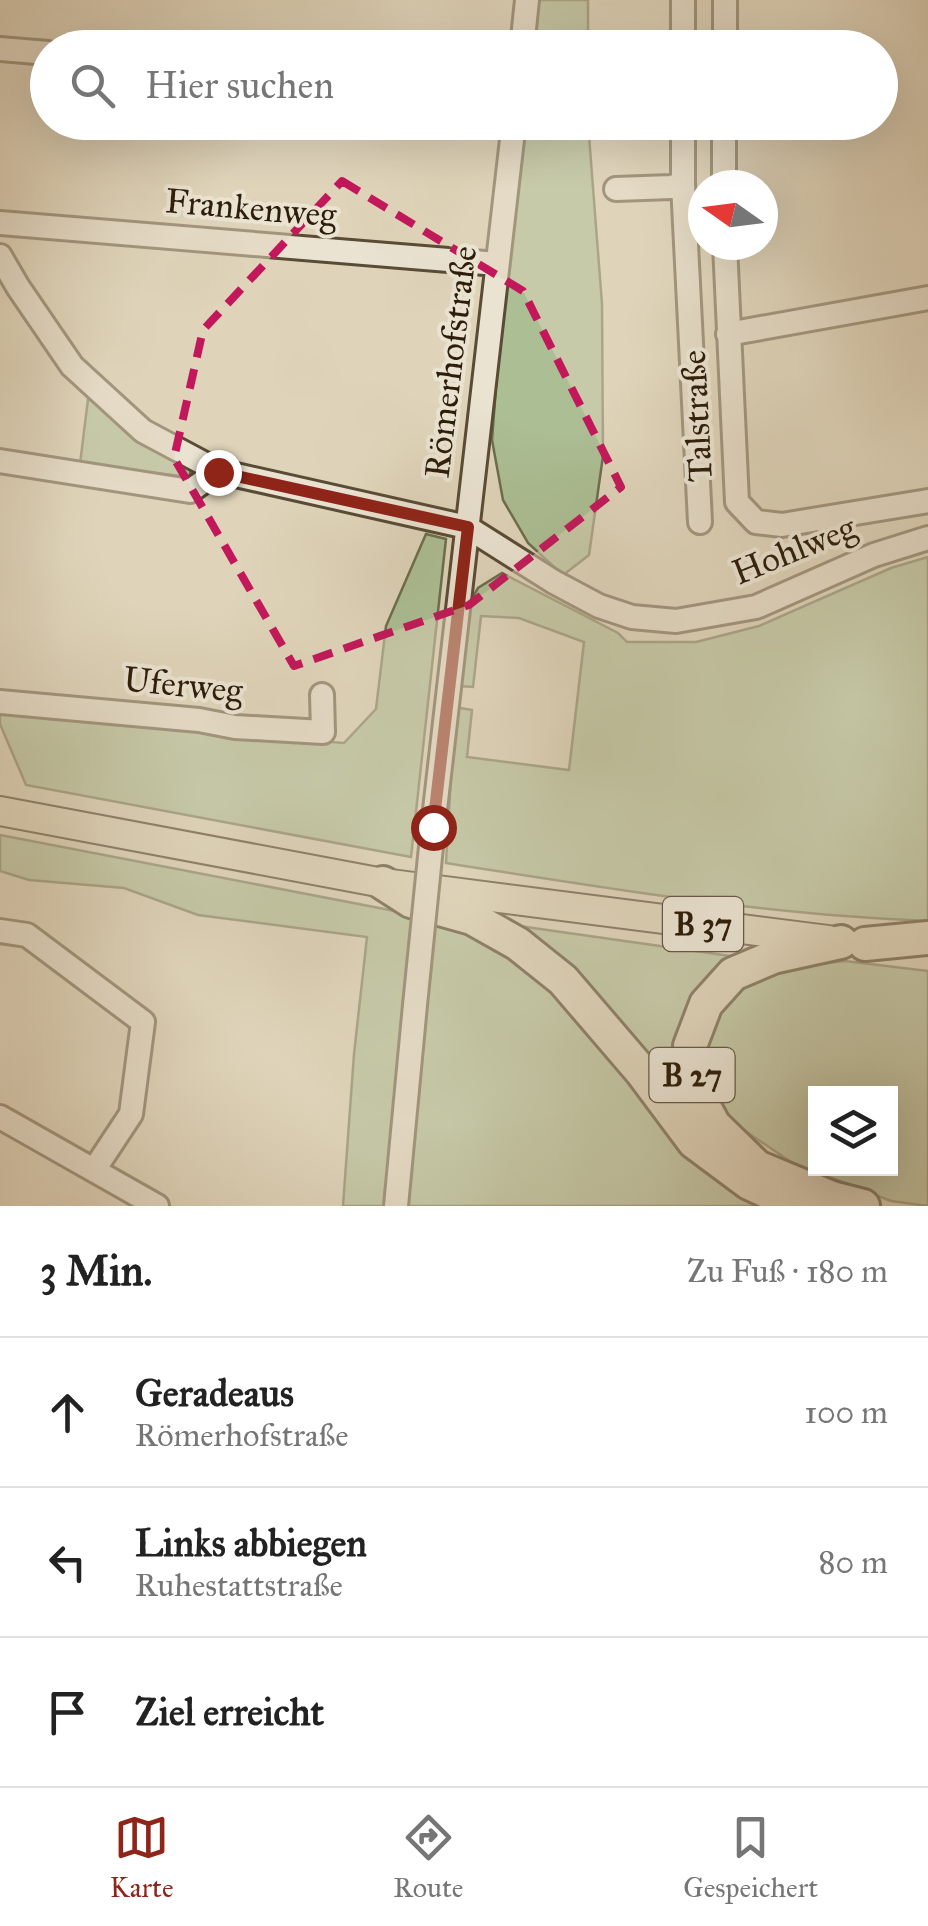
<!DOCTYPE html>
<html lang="de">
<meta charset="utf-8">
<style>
:root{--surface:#fff;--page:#f6f6f6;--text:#222;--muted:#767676;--line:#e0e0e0;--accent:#8f2418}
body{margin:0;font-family:"IM FELL Great Primer",serif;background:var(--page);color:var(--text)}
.controls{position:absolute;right:30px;bottom:30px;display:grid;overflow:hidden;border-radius:0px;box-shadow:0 10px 40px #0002}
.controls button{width:90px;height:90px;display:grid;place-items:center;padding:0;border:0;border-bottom:2px solid var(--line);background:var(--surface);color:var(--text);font:50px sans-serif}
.compass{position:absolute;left:688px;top:170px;width:90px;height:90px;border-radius:50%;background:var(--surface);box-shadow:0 10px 40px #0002;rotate:284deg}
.stop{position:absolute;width:30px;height:30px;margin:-22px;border:8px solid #8f2418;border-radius:50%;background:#fff}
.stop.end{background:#8f2418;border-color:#fff;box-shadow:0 2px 10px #0008}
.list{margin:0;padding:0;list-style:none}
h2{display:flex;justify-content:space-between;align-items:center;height:130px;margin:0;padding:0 40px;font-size:42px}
h2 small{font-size:32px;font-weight:400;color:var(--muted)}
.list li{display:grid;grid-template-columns:65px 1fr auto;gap:30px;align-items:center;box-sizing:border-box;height:150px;padding:0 40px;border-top:2px solid var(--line)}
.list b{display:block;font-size:38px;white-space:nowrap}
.list p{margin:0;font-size:32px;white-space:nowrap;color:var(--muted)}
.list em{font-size:32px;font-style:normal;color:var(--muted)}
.icon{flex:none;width:55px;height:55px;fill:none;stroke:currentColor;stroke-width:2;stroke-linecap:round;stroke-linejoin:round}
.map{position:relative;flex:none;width:928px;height:1206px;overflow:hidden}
.search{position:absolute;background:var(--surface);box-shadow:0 10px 40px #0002;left:30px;right:30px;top:30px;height:110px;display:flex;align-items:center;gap:25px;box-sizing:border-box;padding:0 35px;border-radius:55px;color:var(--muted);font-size:38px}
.sheet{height:580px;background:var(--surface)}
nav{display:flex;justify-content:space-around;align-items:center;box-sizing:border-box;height:140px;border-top:2px solid var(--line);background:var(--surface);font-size:28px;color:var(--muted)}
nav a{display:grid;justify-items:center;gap:5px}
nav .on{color:var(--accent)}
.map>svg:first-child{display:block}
.green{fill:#acbe94;stroke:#6c6e4e;stroke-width:2.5;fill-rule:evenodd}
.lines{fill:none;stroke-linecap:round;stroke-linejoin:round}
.minor-casing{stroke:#5a4b35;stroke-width:28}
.major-casing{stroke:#2d1d09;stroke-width:32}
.highway-casing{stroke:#2d1d09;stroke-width:38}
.minor{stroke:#eae3d2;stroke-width:22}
.major{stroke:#dfd4ba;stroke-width:28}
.highway{stroke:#dfd4ba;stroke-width:32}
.minor-bridge-casing{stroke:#5a4b35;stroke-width:28;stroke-linecap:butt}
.minor-bridge{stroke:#eae3d2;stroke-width:22}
.route{stroke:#8f2418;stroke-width:12}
.marked{fill:none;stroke:#c2185b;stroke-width:8;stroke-dasharray:20 12;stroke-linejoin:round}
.labels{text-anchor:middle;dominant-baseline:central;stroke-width:8;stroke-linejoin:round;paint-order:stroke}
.shield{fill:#eae3d2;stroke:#665845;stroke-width:2.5}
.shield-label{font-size:32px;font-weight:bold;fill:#2d1d09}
.street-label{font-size:35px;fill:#2d1d09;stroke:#eae3d2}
</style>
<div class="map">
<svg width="928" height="1206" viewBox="0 0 928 1206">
<rect width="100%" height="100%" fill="#dfd4ba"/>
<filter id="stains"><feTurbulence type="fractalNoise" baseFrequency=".002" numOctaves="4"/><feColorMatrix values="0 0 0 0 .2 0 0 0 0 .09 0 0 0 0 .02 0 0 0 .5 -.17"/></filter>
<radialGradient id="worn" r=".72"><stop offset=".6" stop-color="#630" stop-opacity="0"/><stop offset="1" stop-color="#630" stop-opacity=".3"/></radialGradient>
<!-- green -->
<path class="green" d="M533,0H588V47L529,48Z
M521,123H588L602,304L603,456L589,555L563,575L528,543L503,500L492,440L505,266Z
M88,399C125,417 159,444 191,470L189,477L80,464Z
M426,534L446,539L411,857L26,785L0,724V711L249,736L344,743L376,709L386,626Z
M928,557V921C766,915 606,888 446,863L455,707L472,710L467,757L569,770L584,642L519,618L481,616L473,687L460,686L464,612L478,588L502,573L618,633L627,642H696L759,626L891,568Z
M0,835L400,912L474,933L534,970L799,1206H343L354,1054L367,937L198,915L124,888L29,880L0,871Z
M512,925L730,956L707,981L693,1115Z
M845,961L928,971V1206L891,1201L791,1162L729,1120L716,1098L706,1069V1028L739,986L782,968ZM816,1094H890V1168H816Z"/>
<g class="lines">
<defs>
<path id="minor" d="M683,0V48
M522,48L527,0
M725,48V0
M0,49L48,53
M683,122V184L700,522
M724,185V122
M616,189L671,187L683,184
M0,223L497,264
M725,245L737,502L756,522L782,525L928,501
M0,256L18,287L72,366L143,431L218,471L467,527L554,582L599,606L632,617L676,621L756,607L874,555L928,538
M728,334L928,298
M0,461L190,491L218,471
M0,702L199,720L235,727L323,732L322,695
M433,827L514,122
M0,931L27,935L143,1022L131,1114L94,1170
M0,1117L157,1206
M396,1206L415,1005"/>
<path id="major" d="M0,811L383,883L828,940"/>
<path id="highway" d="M383,883L411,901L472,918L518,944L563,980L641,1071L694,1142L749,1183L799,1206
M841,942L773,957L733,974L706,1004L690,1046L694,1088L714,1125L757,1167L832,1198L863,1206
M865,944L928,938"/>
</defs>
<!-- minor casing -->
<use href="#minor" class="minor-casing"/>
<!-- major casing -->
<use href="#major" class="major-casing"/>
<!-- highway casing -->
<use href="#highway" class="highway-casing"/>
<!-- minor -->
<use href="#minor" class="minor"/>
<!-- major -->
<use href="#major" class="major"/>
<!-- highway -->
<use href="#highway" class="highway"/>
<defs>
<path id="minor-bridge" d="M415,1005L433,827"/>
</defs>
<!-- minor-bridge casing -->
<use href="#minor-bridge" class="minor-bridge-casing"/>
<!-- minor-bridge -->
<use href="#minor-bridge" class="minor-bridge"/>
</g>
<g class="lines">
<!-- route -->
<path class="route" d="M218,472L468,527L433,827"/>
</g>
<!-- marked area -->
<path d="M0 0H928V1206H0ZM342,181L523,291L621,487L469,605L294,666L174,458L203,330Z" fill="#dfd4ba" fill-opacity=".55" fill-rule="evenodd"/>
<path class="marked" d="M342,181L523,291L621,487L469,605L294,666L174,458L203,330Z"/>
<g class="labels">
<!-- shield labels -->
<g class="shield">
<rect x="663" y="897" width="80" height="54" rx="8"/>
<rect x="649.5" y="1048" width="85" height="54" rx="8"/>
</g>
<g class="shield-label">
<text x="703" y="924">B 37</text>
<text x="692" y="1075">B 27</text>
</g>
<!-- street labels -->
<g class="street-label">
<text transform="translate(251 208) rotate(5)">Frankenweg</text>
<text transform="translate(451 362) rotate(-83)">Römerhofstraße</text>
<text transform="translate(697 416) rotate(-93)">Talstraße</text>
<text transform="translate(794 550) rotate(-22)">Hohlweg</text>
<text transform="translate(183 685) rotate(6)">Uferweg</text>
</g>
</g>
<rect width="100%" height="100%" filter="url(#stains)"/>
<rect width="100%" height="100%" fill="url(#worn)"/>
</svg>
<div class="controls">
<button><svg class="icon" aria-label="layers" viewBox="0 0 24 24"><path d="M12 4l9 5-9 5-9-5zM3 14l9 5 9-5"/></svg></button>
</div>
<svg class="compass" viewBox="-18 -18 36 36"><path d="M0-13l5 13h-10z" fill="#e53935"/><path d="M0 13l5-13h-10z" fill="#767676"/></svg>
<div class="stop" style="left:433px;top:827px"></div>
<div class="stop end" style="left:218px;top:472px"></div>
<div class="search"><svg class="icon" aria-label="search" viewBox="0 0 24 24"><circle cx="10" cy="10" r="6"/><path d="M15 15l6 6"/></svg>Hier suchen</div>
</div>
<section class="sheet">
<h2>3 Min.<small>Zu Fuß · 180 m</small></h2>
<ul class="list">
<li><svg class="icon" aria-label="ahead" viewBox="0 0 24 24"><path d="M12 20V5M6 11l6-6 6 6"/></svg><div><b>Geradeaus</b><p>Römerhofstraße</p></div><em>100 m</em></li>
<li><svg class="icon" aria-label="left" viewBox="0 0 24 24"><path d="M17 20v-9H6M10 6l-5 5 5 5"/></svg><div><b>Links abbiegen</b><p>Ruhestattstraße</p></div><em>80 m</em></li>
<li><svg class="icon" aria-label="arrive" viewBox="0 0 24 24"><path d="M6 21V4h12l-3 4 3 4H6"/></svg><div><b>Ziel erreicht</b></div></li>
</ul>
</section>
<nav>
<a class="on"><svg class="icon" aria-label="map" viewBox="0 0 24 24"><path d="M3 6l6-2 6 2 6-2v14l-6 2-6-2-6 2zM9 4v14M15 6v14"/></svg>Karte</a>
<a><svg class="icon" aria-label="directions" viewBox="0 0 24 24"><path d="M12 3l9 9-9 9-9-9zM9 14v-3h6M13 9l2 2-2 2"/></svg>Route</a>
<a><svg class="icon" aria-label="saved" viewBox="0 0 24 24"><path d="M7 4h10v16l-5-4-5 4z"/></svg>Gespeichert</a>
</nav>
